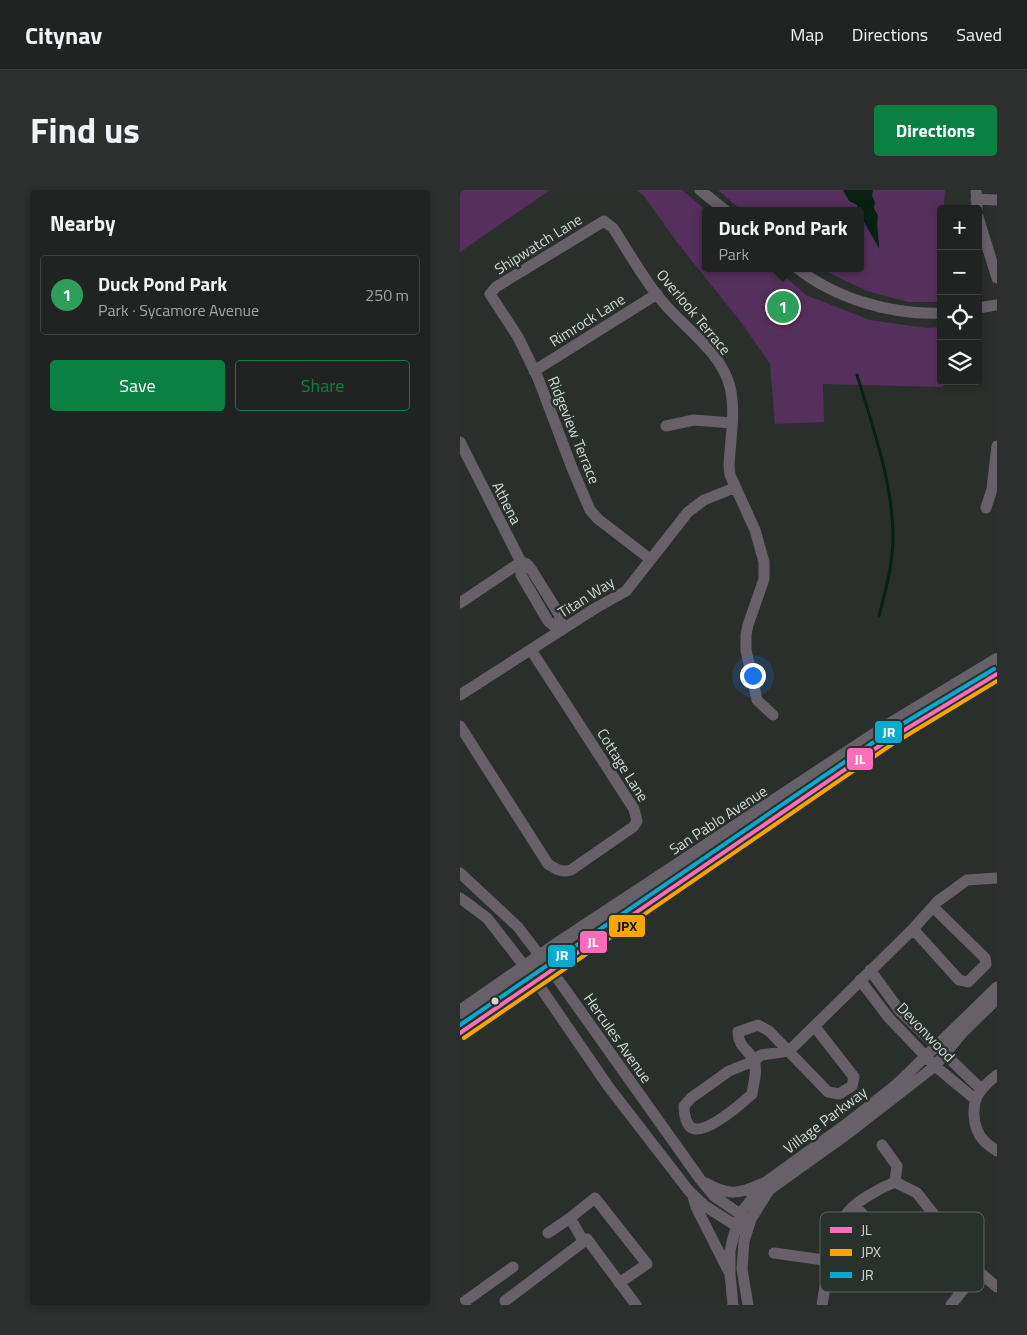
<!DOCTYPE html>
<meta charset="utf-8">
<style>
:root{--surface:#202321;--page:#2d2f2e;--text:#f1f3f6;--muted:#a2a4a5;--line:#3d403f;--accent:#0b8043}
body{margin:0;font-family:"Titillium Web",sans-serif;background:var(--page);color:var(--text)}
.controls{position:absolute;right:15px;top:15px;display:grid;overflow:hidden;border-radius:5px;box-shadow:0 2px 8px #0003}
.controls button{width:45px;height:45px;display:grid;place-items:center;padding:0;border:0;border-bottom:1px solid var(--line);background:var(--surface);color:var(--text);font:25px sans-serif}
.you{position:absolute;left:292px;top:485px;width:18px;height:18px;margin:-12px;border:4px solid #fff;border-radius:50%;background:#1a73e8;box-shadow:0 0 0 8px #1a73e833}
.badge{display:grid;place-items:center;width:32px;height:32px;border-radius:50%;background:var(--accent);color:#fff;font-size:16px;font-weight:700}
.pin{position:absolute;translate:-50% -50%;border:2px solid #fff;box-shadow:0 1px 5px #0006}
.popup{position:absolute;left:242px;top:17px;width:162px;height:65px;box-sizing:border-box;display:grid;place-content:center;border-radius:5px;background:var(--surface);filter:drop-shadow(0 1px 4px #0005);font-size:16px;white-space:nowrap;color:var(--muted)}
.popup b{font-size:19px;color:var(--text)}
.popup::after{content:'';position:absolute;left:50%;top:100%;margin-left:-10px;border:10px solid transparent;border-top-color:var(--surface)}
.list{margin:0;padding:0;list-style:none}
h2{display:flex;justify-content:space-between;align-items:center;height:65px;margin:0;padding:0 20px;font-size:21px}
h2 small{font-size:16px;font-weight:400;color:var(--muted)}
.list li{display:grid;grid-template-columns:32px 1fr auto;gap:15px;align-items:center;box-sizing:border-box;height:80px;margin:0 10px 10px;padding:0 10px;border:1px solid var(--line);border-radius:5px}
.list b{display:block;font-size:19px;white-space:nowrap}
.list p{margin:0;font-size:16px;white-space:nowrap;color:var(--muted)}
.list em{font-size:16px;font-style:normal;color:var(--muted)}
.actions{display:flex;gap:10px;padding:15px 20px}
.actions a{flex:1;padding:11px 0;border:1px solid var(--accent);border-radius:5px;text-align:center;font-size:18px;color:var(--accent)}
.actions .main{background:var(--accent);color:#fff}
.icon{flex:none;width:28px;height:28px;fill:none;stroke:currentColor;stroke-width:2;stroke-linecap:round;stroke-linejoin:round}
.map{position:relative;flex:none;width:537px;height:1115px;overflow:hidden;border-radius:5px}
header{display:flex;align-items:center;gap:30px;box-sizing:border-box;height:70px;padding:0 25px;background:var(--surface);border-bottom:1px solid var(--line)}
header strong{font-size:24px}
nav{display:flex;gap:28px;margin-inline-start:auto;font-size:18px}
.intro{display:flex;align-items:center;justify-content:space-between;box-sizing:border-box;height:120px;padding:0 30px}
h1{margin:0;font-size:35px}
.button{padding:12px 22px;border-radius:5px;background:var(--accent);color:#fff;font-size:18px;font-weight:700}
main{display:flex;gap:30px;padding:0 30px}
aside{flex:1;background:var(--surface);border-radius:5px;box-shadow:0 2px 8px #0003}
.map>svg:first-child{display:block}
.green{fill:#55305c}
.water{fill:#072113}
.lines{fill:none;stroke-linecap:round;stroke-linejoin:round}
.stream{stroke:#072113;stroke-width:3}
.minor{stroke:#676068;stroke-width:11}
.major{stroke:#666168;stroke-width:14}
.bus-1-casing{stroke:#28312b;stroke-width:8}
.bus-2-casing{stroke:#28312b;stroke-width:8}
.bus-3-casing{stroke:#28312b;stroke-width:8}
.bus-1{stroke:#fb6dba;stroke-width:4}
.bus-2{stroke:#f7a600;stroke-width:4}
.bus-3{stroke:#06acd0;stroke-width:4}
.bus-dot{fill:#d4d9d6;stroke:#28312b;stroke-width:2}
.labels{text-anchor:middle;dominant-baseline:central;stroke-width:5;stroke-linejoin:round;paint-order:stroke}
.street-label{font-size:15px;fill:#d4d9d6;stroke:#28312b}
.key{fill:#28312b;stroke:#5c635e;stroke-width:1}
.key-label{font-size:14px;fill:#d4d9d6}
.line-badge{stroke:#28312b;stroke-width:2}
.badge-label{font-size:14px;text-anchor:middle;font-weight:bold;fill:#fff}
.pale-badge-label{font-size:14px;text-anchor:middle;font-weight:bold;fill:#111}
</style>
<header>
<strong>Citynav</strong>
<nav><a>Map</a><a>Directions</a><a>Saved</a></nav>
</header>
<div class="intro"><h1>Find us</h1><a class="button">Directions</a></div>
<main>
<aside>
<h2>Nearby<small></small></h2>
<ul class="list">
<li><span class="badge" style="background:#2e9e5b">1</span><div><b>Duck Pond Park</b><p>Park · Sycamore Avenue</p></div><em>250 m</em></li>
</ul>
<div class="actions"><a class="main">Save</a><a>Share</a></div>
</aside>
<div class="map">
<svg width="537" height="1115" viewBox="0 0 537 1115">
<rect width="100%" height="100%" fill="#2a2f2c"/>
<!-- green -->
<path class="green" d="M0,0H90L0,62Z
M176,0H222L247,21L245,78H315L346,105L410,130L466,138L481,137V191H484L483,197L363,194L364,232L315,234L310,174L281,132L216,51L184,6Z
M258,0H485L484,15L487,19H481V112H448L407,101L359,78H400V21H282Z"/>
<!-- water -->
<path class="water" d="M383,0H413L412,6L415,12L414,19L418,25C416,37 419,46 419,59C415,49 400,28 400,21H398L397,15L389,11Z"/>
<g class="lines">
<!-- stream -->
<path class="stream" d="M397,185C412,234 433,294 433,346C433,374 426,399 419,426"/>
<!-- minor -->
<path class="minor" d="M240,0L266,21
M516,0L517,19
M516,9L537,10
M518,27L537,88
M337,78C376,109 432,125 481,123
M518,118L537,115
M74,181L197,104
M206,236L234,230L272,233
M0,252L61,372L0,413
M526,318L532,299L537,256
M190,369L138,329L130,320L112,278L78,188L58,147L30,104L36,97L144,31L153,38C169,62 183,89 202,111C224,138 261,161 270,197C276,222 270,251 269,276L270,285L295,340L304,372V389L288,435L286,445V460L297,510L313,525
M61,372L67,374L71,379L99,424L102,440L94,436L88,431L61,385Z
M0,505L134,419L166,401L228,322L244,310L274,298
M0,536L88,674C96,679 101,683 111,680L173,637L177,631L174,619L71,460
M0,683L58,737L102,795L240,989L254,1006L290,1031
M0,708L27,728L76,791L148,896L229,1001L245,1016L286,1042
M453,739L499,790L508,792L526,774L525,768L473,717
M410,780L440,821L521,899
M400,790L429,828L475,876L516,910
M355,837L394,887L392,896L379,904L368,902L309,841L298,835L278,842C279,859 289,859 294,871C298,880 293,895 292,904C281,914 250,941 235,939C226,938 224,924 224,916L231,908L269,881L294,871L301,865L329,861L453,739L478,711L507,690L537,688
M537,885C532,889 526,894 522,899C510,912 512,938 524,951C528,955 533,958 537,961
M422,955L437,976L435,992
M246,993C267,1006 280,1004 301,994
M233,1006L236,1017L269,1082
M395,1016L437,1062
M88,1043L110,1028
M124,1052L110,1028L135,1008L187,1074L159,1093
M314,1063L371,1071
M45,1111L127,1049L176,1115
M6,1115L4,1112L53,1077
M273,1115L270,1084V1061L273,1048L281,1023L303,994L385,935L437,894L537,797
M288,1115L282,1079L284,1051L291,1029L309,1000L390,942L475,876L503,842L537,809
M362,1115C366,1091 372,1045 385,1026C394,1012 420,998 435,992L457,1003L518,1081L537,1097
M491,1115L518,1081"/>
<!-- major -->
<path class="major" d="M0,822L98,754L428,536L537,470
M0,843L428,550L537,484"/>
<defs>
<path id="bus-1" d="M0,843L428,550L537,484"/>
<path id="bus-2" d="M4,848L431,555L537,491"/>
<path id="bus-3" d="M0,835L424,545L534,479"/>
</defs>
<!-- bus-1 casing -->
<use href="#bus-1" class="bus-1-casing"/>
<!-- bus-2 casing -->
<use href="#bus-2" class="bus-2-casing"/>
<!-- bus-3 casing -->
<use href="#bus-3" class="bus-3-casing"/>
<!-- bus-1 -->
<use href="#bus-1" class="bus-1"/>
<!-- bus-2 -->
<use href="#bus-2" class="bus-2"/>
<!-- bus-3 -->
<use href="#bus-3" class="bus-3"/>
</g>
<!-- markers -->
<circle class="bus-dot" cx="35" cy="811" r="4.5"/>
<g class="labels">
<!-- street labels -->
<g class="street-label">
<text transform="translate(78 54) rotate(-32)">Shipwatch Lane</text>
<text transform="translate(234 122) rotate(50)">Overlook Terrace</text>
<text transform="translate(127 130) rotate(-32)">Rimrock Lane</text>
<text transform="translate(114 240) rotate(68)">Ridgeview Terrace</text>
<text transform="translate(47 313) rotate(63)">Athena</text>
<text transform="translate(126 407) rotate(-32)">Titan Way</text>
<text transform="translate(163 575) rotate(58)">Cottage Lane</text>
<text transform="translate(258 630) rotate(-33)">San Pablo Avenue</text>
<text transform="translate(466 842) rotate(46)">Devonwood</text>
<text transform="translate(158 848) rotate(55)">Hercules Avenue</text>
<text transform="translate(365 930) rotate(-37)">Village Parkway</text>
</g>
</g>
<!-- legend -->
<rect x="360" y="1022" width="164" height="80" rx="8" class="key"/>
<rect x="370" y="1037" width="22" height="6" fill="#fb6dba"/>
<rect x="370" y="1059" width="22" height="7" fill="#f7a600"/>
<rect x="370" y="1082" width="22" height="6" fill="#06acd0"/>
<g class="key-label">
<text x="401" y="1045">JL</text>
<text x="401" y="1067">JPX</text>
<text x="401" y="1090">JR</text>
</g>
<g class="line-badge">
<rect x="414" y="530" width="29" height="24" rx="5" fill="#06acd0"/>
<rect x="386" y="557" width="28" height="24" rx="5" fill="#fb6dba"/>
<rect x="148" y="724" width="38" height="24" rx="5" fill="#f7a600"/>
<rect x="119" y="740" width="29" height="24" rx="5" fill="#fb6dba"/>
<rect x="87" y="754" width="29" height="24" rx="5" fill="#06acd0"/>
</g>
<g class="badge-label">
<text x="429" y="547">JR</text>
<text x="400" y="574">JL</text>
<text x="133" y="757">JL</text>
<text x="102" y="770">JR</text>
</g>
<g class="pale-badge-label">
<text x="167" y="741">JPX</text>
</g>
</svg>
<div class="controls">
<button>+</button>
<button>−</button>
<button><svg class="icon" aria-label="locate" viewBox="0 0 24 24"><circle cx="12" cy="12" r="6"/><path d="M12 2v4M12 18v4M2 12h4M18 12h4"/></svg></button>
<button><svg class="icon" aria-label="layers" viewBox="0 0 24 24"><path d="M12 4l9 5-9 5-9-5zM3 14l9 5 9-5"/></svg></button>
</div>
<div class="you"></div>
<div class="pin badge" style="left:323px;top:117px;background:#2e9e5b">1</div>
<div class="popup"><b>Duck Pond Park</b>Park</div>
</div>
</main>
